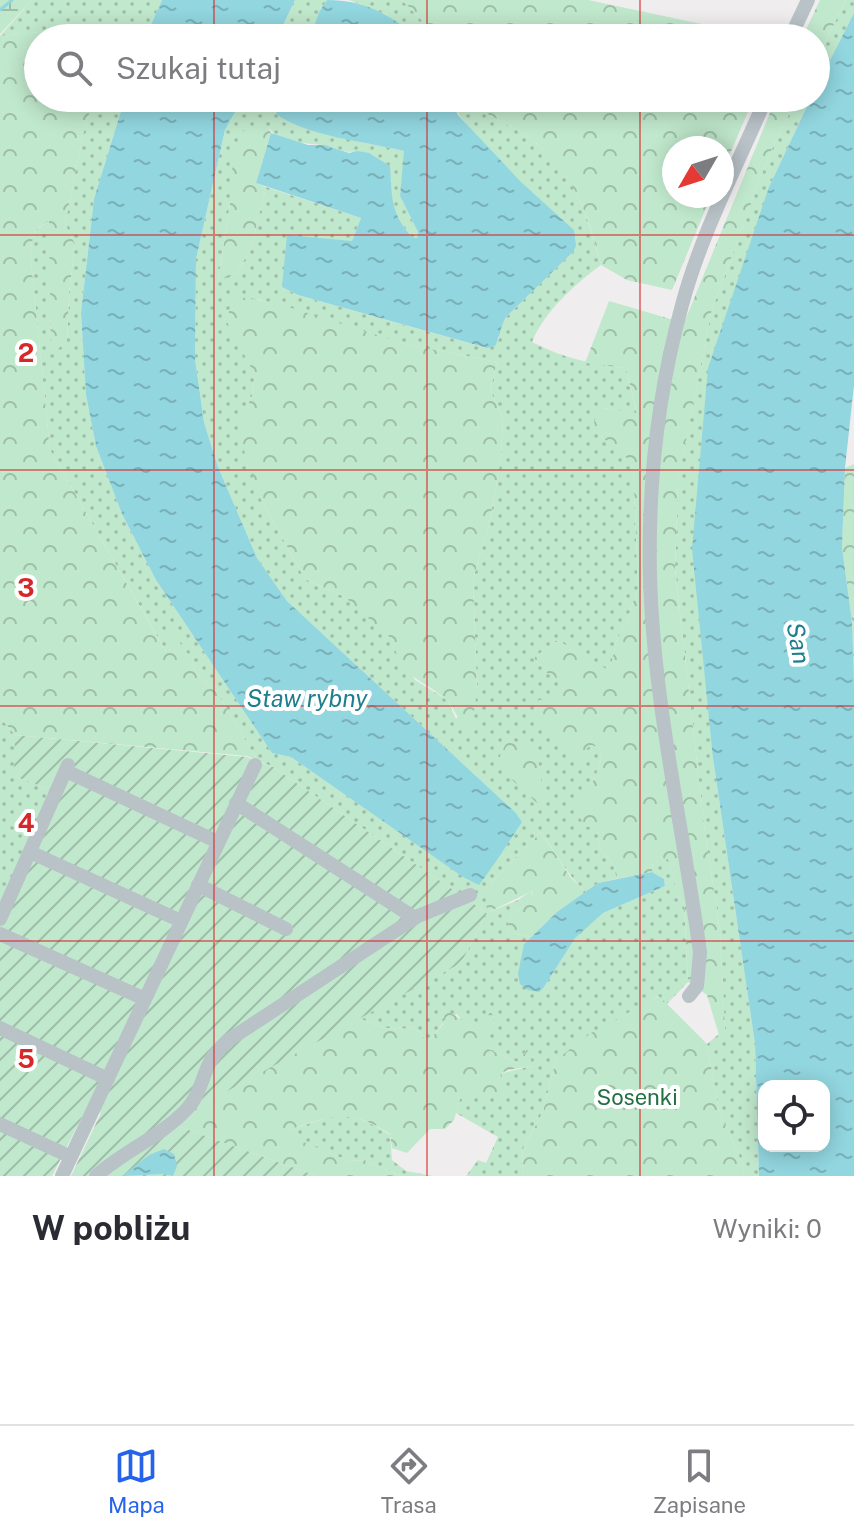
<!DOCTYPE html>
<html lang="pl">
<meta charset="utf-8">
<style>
:root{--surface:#fff;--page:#f2f2f3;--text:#2b2b33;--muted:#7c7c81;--line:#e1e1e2;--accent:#2563eb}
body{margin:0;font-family:"Public Sans",sans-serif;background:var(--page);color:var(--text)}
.controls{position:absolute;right:24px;bottom:24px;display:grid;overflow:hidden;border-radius:16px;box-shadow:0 4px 20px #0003}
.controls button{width:72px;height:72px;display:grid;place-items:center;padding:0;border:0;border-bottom:2px solid var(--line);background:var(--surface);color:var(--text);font:40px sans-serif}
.compass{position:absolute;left:662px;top:136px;width:72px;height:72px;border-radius:50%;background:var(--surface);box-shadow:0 4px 20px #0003;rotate:231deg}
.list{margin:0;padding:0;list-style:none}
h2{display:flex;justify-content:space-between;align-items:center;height:104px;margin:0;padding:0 32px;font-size:34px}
h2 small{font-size:26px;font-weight:400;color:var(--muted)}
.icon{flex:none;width:44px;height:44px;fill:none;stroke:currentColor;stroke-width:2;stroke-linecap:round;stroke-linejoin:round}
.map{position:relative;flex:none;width:854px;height:1176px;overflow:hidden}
.search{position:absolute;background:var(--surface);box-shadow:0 4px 20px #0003;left:24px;right:24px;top:24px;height:88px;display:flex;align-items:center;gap:20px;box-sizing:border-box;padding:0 28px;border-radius:44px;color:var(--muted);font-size:30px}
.sheet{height:248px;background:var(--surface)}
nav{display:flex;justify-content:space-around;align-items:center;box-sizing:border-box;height:112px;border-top:2px solid var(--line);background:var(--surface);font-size:22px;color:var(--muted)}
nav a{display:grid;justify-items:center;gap:4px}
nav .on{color:var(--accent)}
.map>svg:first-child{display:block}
.grass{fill:url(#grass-dots);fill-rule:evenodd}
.forest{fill:url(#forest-crowns)}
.wetland{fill:url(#wetland-marsh)}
.garden{fill:url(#garden-furrows)}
.water{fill:url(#water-ripples);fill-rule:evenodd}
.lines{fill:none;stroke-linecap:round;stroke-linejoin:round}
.stream{stroke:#92d6df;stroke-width:3}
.minor{stroke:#b9c2c7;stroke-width:14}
.grid{fill:none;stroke:#d62828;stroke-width:2;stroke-opacity:0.55}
.labels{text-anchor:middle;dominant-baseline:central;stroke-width:8;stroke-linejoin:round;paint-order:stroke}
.park-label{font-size:22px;fill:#226f42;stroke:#fff}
.water-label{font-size:24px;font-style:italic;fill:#1d7f8d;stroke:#fff}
.grid-label{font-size:26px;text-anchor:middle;font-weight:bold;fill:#d62828;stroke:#fff;stroke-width:8;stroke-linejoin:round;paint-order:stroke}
</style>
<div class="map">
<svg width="854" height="1176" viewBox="0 0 854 1176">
<defs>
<pattern id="grass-dots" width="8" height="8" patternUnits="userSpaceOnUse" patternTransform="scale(2)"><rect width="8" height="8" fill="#c0e8cc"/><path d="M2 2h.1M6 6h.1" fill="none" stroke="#9ebea8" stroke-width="1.8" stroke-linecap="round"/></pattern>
<pattern id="forest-crowns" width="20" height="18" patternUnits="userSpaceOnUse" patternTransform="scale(2)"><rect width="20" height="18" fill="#c0e8cc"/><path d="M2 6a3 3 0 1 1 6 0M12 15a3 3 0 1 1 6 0" fill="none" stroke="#9ebea8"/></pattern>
<pattern id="wetland-marsh" width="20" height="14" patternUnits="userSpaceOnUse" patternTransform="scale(2)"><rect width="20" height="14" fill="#c0e8cc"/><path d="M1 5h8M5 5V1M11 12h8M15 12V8" fill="none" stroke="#9ebea8"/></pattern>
<pattern id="garden-furrows" width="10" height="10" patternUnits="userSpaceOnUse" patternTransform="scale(2)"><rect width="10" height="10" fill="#c0e8cc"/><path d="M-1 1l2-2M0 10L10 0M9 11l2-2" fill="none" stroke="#9ebea8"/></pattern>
<pattern id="water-ripples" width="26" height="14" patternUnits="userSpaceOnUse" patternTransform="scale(2)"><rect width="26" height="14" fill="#92d6df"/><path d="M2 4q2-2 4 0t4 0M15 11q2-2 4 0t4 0" fill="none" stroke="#79b0b8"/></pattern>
</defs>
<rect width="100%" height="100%" fill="#efeded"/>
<!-- grass -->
<path class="grass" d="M32,0H162L145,38H96L93,32L71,29L0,36Z
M295,0H327L319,12L310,38H277Z
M349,0H402L439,38H418L385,14Z
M846,0H854V13L816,88V60Z
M94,98H125L94,199L81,313L86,395L96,446L122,514L156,580L272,753L291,757L445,864L509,837L522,822L516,813L287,601L257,558L218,467L204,422L195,359L196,259L225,130L243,98H279L276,114C301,134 371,143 405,151L400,196L418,232L417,238L412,237C397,220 389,203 391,180L357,151C346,154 338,148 327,146C308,142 280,145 268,127L230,204L218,280L237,273L251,248L266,187L361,218L352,241L282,287L298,295L486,348L499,339V329L506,317L573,252L574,230C535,195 473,143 449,98H472L478,108C499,121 524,132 542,148C578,179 589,222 601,265C575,284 544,312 532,342C562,358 592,364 626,368L637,414L603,408L596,432L633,462L638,588L626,623L616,642L610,672L557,640L534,658L547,673L563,681L557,698L582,764L584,750L591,745L601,748C603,770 588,792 575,808L597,829L600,849L615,866L616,879L598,883L586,892C567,875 556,853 541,832L491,883L487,913L518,900L531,891L533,897L509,919L507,932L531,937L524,944L544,987L575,937L603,913L665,886L664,879L652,872L653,861L668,858L679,899L684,904L688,982L667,1004L658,996L556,1060L543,1112L523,1149L522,1176H466L478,1160L486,1163L498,1137L456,1113L460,1098L508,1094L499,1074L532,1066L526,1050L519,1063L485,1048L494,1022L491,1012L481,1029L467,1027L457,1014L443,1023L428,1042L416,1029L384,1028L358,1018L461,963L487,913L273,767L257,760L216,691L197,674L191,658L168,655L50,450L30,251L35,230L50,221L51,354L67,341L69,293L75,244L65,224L83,134ZM257,299L405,344L497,362L490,390L503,419L501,458L489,525L473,579L477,692L456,719L447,700L415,680L393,640L368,615L345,597L305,579L261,499L240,425L252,396L255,375Z
M797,98H811L769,187L713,758L755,1044L759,1176H743L742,1163L719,1110L707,1044L725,1029L720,931L704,825L675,568L678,480L711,313L768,157Z
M0,717L15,735V776L51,790L0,906Z
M336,1115C357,1116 373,1123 390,1135L392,1160L406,1171L433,1176H401L364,1160L349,1161L293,1138L292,1129Z"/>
<!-- forest -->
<path class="forest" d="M402,0H588L767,38H439Z
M820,0H846L816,60V38H802Z
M71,29L93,32L96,38H38V98H94L83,134L65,224L75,244L69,293L67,341L51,355L49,221L35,230L30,251L50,450L166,652V642L170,629L191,658L197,674L216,691L257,760L247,756L15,735L0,717V36Z
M472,98H754L722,172V148H674V196H711L672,290L627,280L601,265C590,222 577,179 542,148C524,132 499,121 478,108Z
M776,98H797L768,157L711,313L678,481L675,568L704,825L720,931L725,1029L719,1035L707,995L688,982L684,904L679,899L668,859L653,861L652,872L616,879L615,866L600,849L597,829L585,826L574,808C588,792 603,770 601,748L591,745L585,750L582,765L558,745L537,721L539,700L557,698L562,681L547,673L534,658L557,640L610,671L616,642L626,623L638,588L633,463L596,432L594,421L602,408L637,413L626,368L585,363L609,301L684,323Z
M255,126L268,127L271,133L256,183L266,187L251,248L237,273L218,281L230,204L233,157L241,132Z
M232,296L276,303L405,344L497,362L490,390L503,419L501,458L489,525L473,579L477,692L470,735C462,725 452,705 445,699C420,676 400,680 393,640L345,597L305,579L261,499L245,454L239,425L252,396L255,375L227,322Z
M854,464V679L852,622L842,547L845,468Z
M507,741L531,744L540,767L543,797L537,803L496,765Z
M541,832L571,878L586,892L557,912L531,937L507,932L509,919L533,897L532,891L487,913L486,898L491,883Z
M659,996L707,1044L719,1110L742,1163L743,1176H522L523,1149L543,1112L556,1060L591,1033Z
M491,1010L494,1022L486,1048L518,1063L527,1049L533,1066L508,1070L500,1074L509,1094L460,1099L454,1120L445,1129H430L407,1153L392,1148L390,1134C351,1109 334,1114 292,1129L294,1138L349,1161L364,1160L401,1176H317L169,1123L358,1018L384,1028L416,1029L428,1042L443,1024L445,1011C461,1016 464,1026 481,1029Z"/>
<!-- wetland -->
<path class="wetland" d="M0,0H32L0,34Z"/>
<!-- garden -->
<path class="garden" d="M15,735L247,757L273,767L487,913L461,963L169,1123L317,1176H71L101,1113L87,1107L52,1176H0V906L51,790L14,776Z"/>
<!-- water -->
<path class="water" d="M162,0H295L277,38H145Z
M327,0C364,0 390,14 418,38H310L319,12Z
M854,13V385L845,468L842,547L852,622L854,679V1176H759L755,1044L713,758L692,549L708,368L769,187L811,98H816V88ZM764,1086H824V1146H764Z
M125,98H243L225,130L196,259L195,359L204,422L218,467L257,558L287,601L516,813L522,822C508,843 495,864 479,885L463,877L291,757L272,753L156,580L122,514L96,446L86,395L81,313L94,199Z
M279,98H449L458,115L521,182L574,230L576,246L573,252L506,317C500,327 500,337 495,346L487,348L298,295L282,287L287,235L352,241L361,218L256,183L271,133L308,145H325L349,153L357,151L369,153L390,166C392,197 390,212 412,237L417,238L418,232L400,196L404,151C368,142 305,136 276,114Z
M652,872L664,879L665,886L603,913L575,938L544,987L539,992L528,990L520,984L518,974L524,944L557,912L598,883Z
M164,1149L174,1154L177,1166L173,1176L164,1174L122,1176L149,1155Z"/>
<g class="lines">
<!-- stream -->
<path class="stream" d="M0,10L12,0"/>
<!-- minor -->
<path class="minor" d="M790,38L808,0
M66,771L218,842
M236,803L415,918
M30,852L181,921
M198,885L286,929
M0,919L68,765
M0,934L145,999
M689,996L697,986L700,952C683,827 653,701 650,575C648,485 658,392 682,305C701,234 737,166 766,98
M0,1028L108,1079
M0,1124L71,1157
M62,1176L255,765
M96,1176C124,1151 160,1137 186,1110C200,1096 202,1076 211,1060C215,1053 222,1047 227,1041L418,916L470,895"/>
</g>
<!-- grid -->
<path class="grid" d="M214,0V38M427,0V38M640,0V38M214,98V1176M427,98V1176M640,98V1176M0,235H854M0,470H854M0,706H854M0,941H854"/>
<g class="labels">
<!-- park labels -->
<g class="park-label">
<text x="637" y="1097">Sosenki</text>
</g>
<!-- water labels -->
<g class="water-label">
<text transform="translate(799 643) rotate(80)">San</text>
<text x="307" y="698">Staw rybny</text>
</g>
</g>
<g class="grid-label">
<text x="26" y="362">2</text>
<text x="26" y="597">3</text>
<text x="26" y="832">4</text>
<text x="26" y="1068">5</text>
</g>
</svg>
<div class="controls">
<button><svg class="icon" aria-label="locate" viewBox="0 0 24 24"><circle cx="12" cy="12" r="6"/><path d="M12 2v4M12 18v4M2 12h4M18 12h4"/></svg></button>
</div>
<svg class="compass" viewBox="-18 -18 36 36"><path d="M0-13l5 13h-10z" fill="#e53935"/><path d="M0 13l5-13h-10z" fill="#7c7c81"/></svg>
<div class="search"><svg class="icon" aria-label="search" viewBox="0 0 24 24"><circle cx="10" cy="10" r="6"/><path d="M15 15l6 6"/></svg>Szukaj tutaj</div>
</div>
<section class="sheet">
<h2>W pobliżu<small>Wyniki: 0</small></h2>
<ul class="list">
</ul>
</section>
<nav>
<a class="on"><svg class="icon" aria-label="map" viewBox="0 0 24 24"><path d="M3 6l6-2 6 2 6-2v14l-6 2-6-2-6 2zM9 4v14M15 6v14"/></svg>Mapa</a>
<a><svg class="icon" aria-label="directions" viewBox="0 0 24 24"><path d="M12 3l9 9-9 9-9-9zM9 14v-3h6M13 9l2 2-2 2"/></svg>Trasa</a>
<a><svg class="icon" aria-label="saved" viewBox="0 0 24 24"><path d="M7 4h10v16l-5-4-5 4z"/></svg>Zapisane</a>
</nav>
